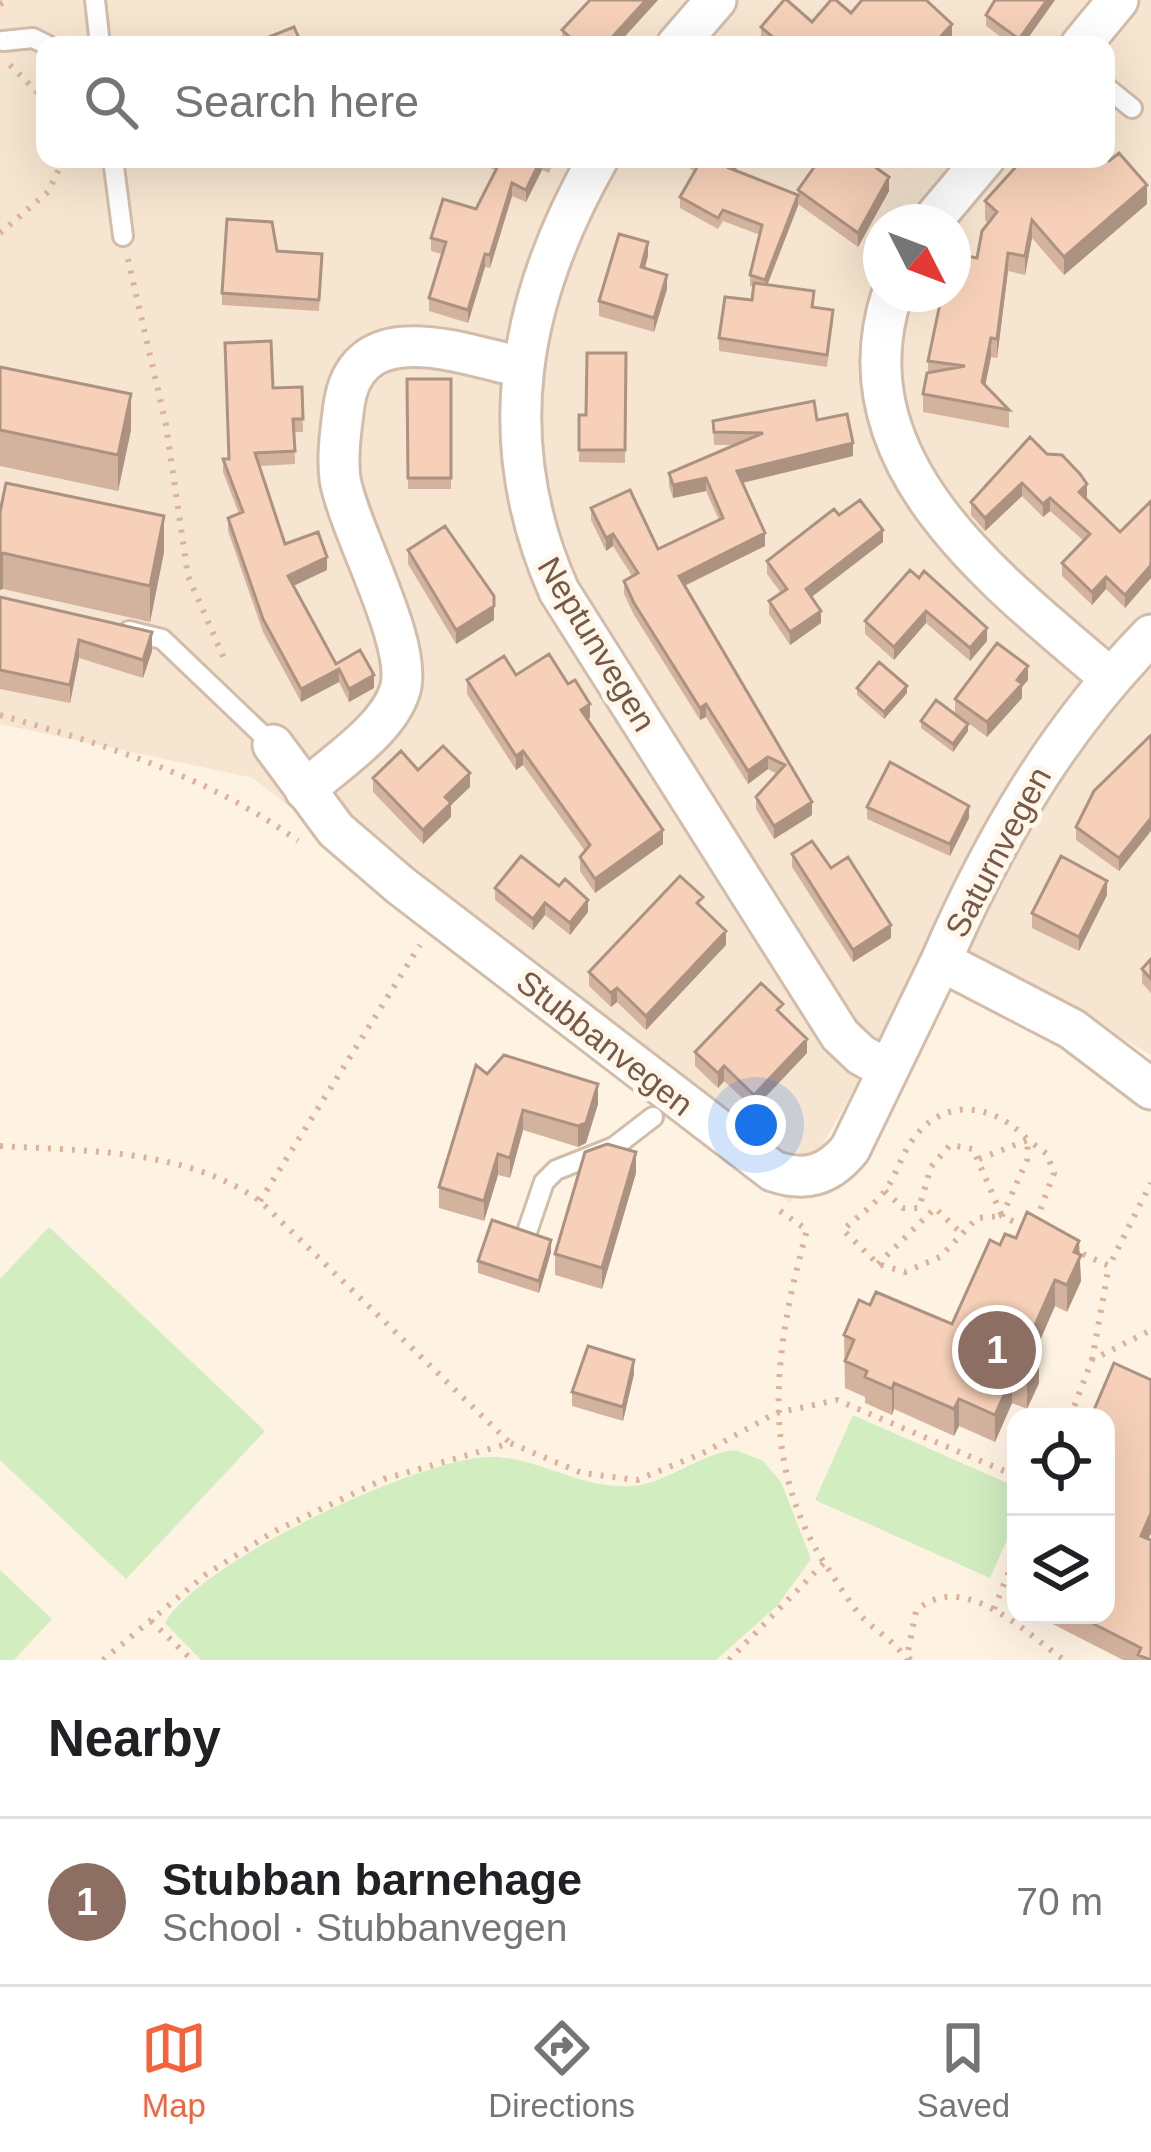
<!DOCTYPE html>
<meta charset="utf-8">
<style>
:root{--surface:#fff;--page:#f6f6f6;--text:#202124;--muted:#757577;--line:#e0e0e0;--accent:#f3643d}
body{margin:0;font-family:Arial,sans-serif;background:var(--page);color:var(--text)}
.controls{position:absolute;right:36px;bottom:36px;display:grid;overflow:hidden;border-radius:24px;box-shadow:0 12px 48px #0002}
.controls button{width:108px;height:108px;display:grid;place-items:center;padding:0;border:0;border-bottom:3px solid var(--line);background:var(--surface);color:var(--text);font:60px sans-serif}
.compass{position:absolute;left:863px;top:204px;width:108px;height:108px;border-radius:50%;background:var(--surface);box-shadow:0 12px 48px #0002;rotate:132deg}
.you{position:absolute;left:756px;top:1125px;width:42px;height:42px;margin:-30px;border:9px solid #fff;border-radius:50%;background:#1a73e8;box-shadow:0 0 0 18px #1a73e833}
.badge{display:grid;place-items:center;width:78px;height:78px;border-radius:50%;background:var(--accent);color:#fff;font-size:39px;font-weight:700}
.pin{position:absolute;translate:-50% -50%;border:6px solid #fff;box-shadow:0 3px 12px #0006}
.list{margin:0;padding:0;list-style:none}
h2{display:flex;justify-content:space-between;align-items:center;height:156px;margin:0;padding:0 48px;font-size:51px}
h2 small{font-size:39px;font-weight:400;color:var(--muted)}
.list li{display:grid;grid-template-columns:78px 1fr auto;gap:36px;align-items:center;box-sizing:border-box;height:168px;padding:0 48px;border-top:3px solid var(--line)}
.list b{display:block;font-size:45px;white-space:nowrap}
.list p{margin:0;font-size:39px;white-space:nowrap;color:var(--muted)}
.list em{font-size:39px;font-style:normal;color:var(--muted)}
.icon{flex:none;width:66px;height:66px;fill:none;stroke:currentColor;stroke-width:2;stroke-linecap:round;stroke-linejoin:round}
.map{position:relative;flex:none;width:1151px;height:1660px;overflow:hidden}
.search{position:absolute;background:var(--surface);box-shadow:0 12px 48px #0002;left:36px;right:36px;top:36px;height:132px;display:flex;align-items:center;gap:30px;box-sizing:border-box;padding:0 42px;border-radius:24px;color:var(--muted);font-size:45px}
.sheet{height:324px;background:var(--surface)}
nav{display:flex;justify-content:space-around;align-items:center;box-sizing:border-box;height:168px;border-top:3px solid var(--line);background:var(--surface);font-size:33px;color:var(--muted)}
nav a{display:grid;justify-items:center;gap:6px}
nav .on{color:var(--accent)}
.map>svg:first-child{display:block}
.residential{fill:#f6e5d0;fill-rule:evenodd}
.green{fill:#d2edc0}
.lines{fill:none;stroke-linecap:round;stroke-linejoin:round}
.lane-casing{stroke:#d2bcaa;stroke-width:24}
.street-casing{stroke:#d2bcaa;stroke-width:45}
.path{stroke:#dbb39b;stroke-width:6;stroke-dasharray:3 9;stroke-linecap:butt}
.lane{stroke:#fff;stroke-width:18}
.street{stroke:#fff;stroke-width:39}
.wall{fill:#d4b39e}
.shaded-wall{fill:#ac9281}
.building{fill:#f6d0b8;stroke:#ac9281;stroke-width:3}
.labels{text-anchor:middle;dominant-baseline:central;stroke-width:10;stroke-linejoin:round;paint-order:stroke}
.street-label{font-size:33px;fill:#785846;stroke:#fff7eb}
</style>
<div class="map">
<svg width="1151" height="1660" viewBox="0 0 1151 1660">
<rect width="100%" height="100%" fill="#fef3e3"/>
<!-- residential -->
<path class="residential" d="M0,0H1151V1055L941,934L790,1203L253,778L0,724ZM45,45H1106V159H45ZM881,222H953V294H881Z"/>
<!-- green -->
<path class="green" d="M49,1227L265,1431L126,1579L0,1460V1279Z
M853,1415L1016,1487V1520L990,1578L815,1500Z
M736,1450L763,1461L781,1482L811,1559L777,1606L716,1660H201L165,1623C196,1563 420,1458 489,1457C537,1456 581,1490 632,1486C669,1483 699,1453 736,1450Z
M0,1570L52,1619L14,1660H0Z"/>
<g class="lines">
<defs>
<path id="lane" d="M95,0L100,45
M3,41L33,38L47,45
M1106,87L1132,108
M113,159L123,236
M129,631L162,639L273,745
M527,1232L544,1182L556,1170L614,1147L653,1117"/>
<path id="street" d="M677,45L716,0
M1081,45L1118,0
M598,159C518,300 492,440 559,591L840,1035L861,1055L887,1069
M931,222L984,159
M892,294C837,463 997,581 1109,677
M273,745L336,830L400,885L773,1171C805,1182 828,1176 850,1149L941,961L1072,1029L1151,1089
M305,790C335,763 388,730 400,690C414,644 349,531 340,479C337,454 341,429 344,405C357,313 462,354 521,367
M941,961C994,839 1057,731 1151,635"/>
</defs>
<!-- lane casing -->
<use href="#lane" class="lane-casing"/>
<!-- street casing -->
<use href="#street" class="street-casing"/>
<!-- path -->
<path class="path" d="M0,4L8,0
M10,65L45,100
M0,233L48,192L64,159
M128,259L166,425L188,576L226,663
M0,715C103,744 211,777 298,841
M0,1146C87,1151 186,1149 260,1201L510,1443
M979,1159L1028,1140L1047,1154L1054,1173L1036,1221
M885,1191L903,1208H919L931,1167L950,1145L973,1149L1002,1216L977,1218L940,1257L905,1272L878,1264L843,1230C856,1218 873,1206 884,1192C896,1177 900,1158 911,1142C942,1096 993,1102 1028,1140L1027,1160L1002,1216L1027,1228
M260,1201L420,945
M780,1211L807,1230C775,1346 756,1463 829,1570C839,1585 849,1602 861,1616C875,1631 898,1643 906,1660
M1072,1249L1109,1266L1151,1183
M878,1264L935,1208L962,1234
M1092,1360L1109,1266
M1070,1417L1092,1360L1151,1330
M994,1609L1016,1554
M151,1621L192,1660
M103,1660L205,1575L273,1532L384,1479L510,1443L582,1473L637,1480L703,1453L776,1413L837,1400L1016,1476
M729,1660L824,1563
M911,1660L907,1657L916,1611C962,1568 1026,1633 1064,1660"/>
<!-- lane -->
<use href="#lane" class="lane"/>
<!-- street -->
<use href="#street" class="street"/>
</g>
<!-- wall -->
<path class="wall" d="M590,0H658L617,45H565L562,43V30Z
M1055,0L1023,45H1012L986,26V15Z
M851,13L952,37L945,45H768L761,39V27L812,22Z
M490,159H555L549,173L542,170L526,202L512,196L490,268L485,267L468,323L429,311V298L442,254L431,251V238L476,209L495,170L490,168Z
M676,159H743L735,171L798,195V190L889,191L858,247L798,204L767,285L813,307L833,322L827,367L719,351V338L752,300L754,287L750,286V275L760,235L723,221L718,229L680,208V197L695,172Z
M985,201L1147,204L1064,275L1032,238L1025,275L1008,271L997,358L991,357L985,385L1009,410V428L923,412V394L928,373V361L977,258L988,223L985,220Z
M322,254L319,311L222,305V293Z
M648,256L645,268L667,289L654,332L599,316V301Z
M626,353L625,463L579,462V415H586Z
M0,367L131,430L118,491L0,466Z
M407,379H451V489H408Z
M302,387L303,432H294L295,464L259,466L285,544L327,570L294,586L336,664L374,688L349,702L339,682L301,702L263,632L228,531V518L239,514L223,472V459H229L273,388Z
M817,420L853,456L742,483L765,546L685,586L812,815L774,839L756,809V797L777,774L768,769L748,784L706,717L700,720L634,615L624,594V581L632,576L613,546L606,551L591,520V508L658,549L719,520L706,491L673,498L669,486V473L735,445H714L713,421Z
M1030,437L1087,497L1086,499L1120,532L1151,501V578L1125,608L1106,589L1092,605L1062,576V563L1084,541L1050,511L1043,517L1022,496L985,531L971,515V502Z
M0,512L164,552L150,622L3,589L0,590Z
M839,515L883,542L812,597L821,623L790,645L769,614V601L781,593L767,574V561Z
M408,550L494,620L456,644L408,564Z
M910,570L987,641L970,661L926,623L894,660L865,634V621Z
M0,597L152,651L143,678L79,658L70,703L0,689Z
M516,675L590,718L588,719L663,844L595,893L580,871V857L585,851L523,765L516,770L467,694V680Z
M1028,680L1022,687V698L987,737L955,713V699Z
M857,688L907,693L884,719L857,695Z
M921,721L968,731L953,752L921,728Z
M1151,735V831L1119,871L1076,840V827Z
M418,770L470,787L451,805V817L423,844L373,792V778Z
M867,807L969,818L950,856L867,819Z
M792,854L831,868L891,938L853,962L792,867Z
M495,888L588,912L570,935L545,915L533,930L495,900Z
M1107,895L1079,951L1032,928V913Z
M703,909L726,945L646,1030L617,1002L611,1007L589,986V972Z
M1151,959V993L1142,983V969Z
M783,1016L807,1053L754,1109L724,1081L718,1088L695,1066V1052Z
M487,1074L598,1104L586,1143L578,1147L523,1130L510,1178L498,1175L484,1221L439,1208V1187Z
M636,1173L602,1289L555,1275V1254Z
M1016,1238L1079,1254L1081,1281L1067,1312L1055,1306L1034,1354L1039,1383L1027,1409L1012,1403L995,1442L959,1426L954,1436L894,1409L892,1415L865,1403V1397L845,1388L844,1335L870,1305L952,1324L1000,1245Z
M551,1252L539,1293L478,1273V1261Z
M634,1374L623,1421L572,1406V1392Z
M1151,1380V1533L1148,1539L1151,1660H1123L1035,1615H1106Z"/>
<!-- shaded-wall -->
<path class="shaded-wall" d="M646,0H658L617,45H605Z
M1047,0H1055L1023,45H1019V39Z
M952,24V37L945,45H933Z
M541,159L542,170L526,202V190Z
M736,159H743L729,179V168Z
M889,177V191L858,247V233Z
M512,183V196L490,268V255Z
M1147,185V204L1064,275V257Z
M798,195V206L765,291V280Z
M1032,220V238L1025,275V256Z
M648,242V256L641,281V267Z
M1008,253V271L997,358V339Z
M485,254V267L468,323V310Z
M667,275V289L654,332V318Z
M991,338V357L982,401V382Z
M131,394V430L118,491V455Z
M853,443V456L737,484V471Z
M706,478V491L673,498V485Z
M1022,483V496L985,531V518Z
M1087,484V497L1079,505V492Z
M1050,498V511L1043,517V504Z
M164,516V552L150,622V586Z
M883,530V542L806,601V589Z
M765,533V546L679,588V576Z
M613,534V546L606,551V538Z
M3,553V589L0,590V554Z
M327,557V570L288,588V576Z
M1151,565V578L1125,608V595Z
M1106,577V589L1092,605V592Z
M494,606V620L456,644V630Z
M821,611V623L790,645V632Z
M926,611V623L894,660V647Z
M987,628V641L970,661V648Z
M152,632V651L143,678V660Z
M79,640V658L70,703V685Z
M1028,666V680L1022,687V698L987,737V722Z
M339,669V682L301,702V689Z
M374,675V688L349,702V689Z
M907,686V693L884,719V712Z
M590,704V718L581,724V710Z
M706,704V717L700,720V708Z
M968,724V731L953,752V744Z
M523,751V765L516,770V756Z
M768,757V769L748,784V771Z
M470,773V787L451,805V817L423,844V830L445,797Z
M812,802V815L774,839V826Z
M969,806V818L950,856V844Z
M1151,818V831L1119,871V858Z
M663,830V844L595,893V879Z
M1107,881V895L1079,951V937Z
M588,900V912L570,935V923Z
M545,903V915L533,930V919Z
M891,925V938L853,962V950Z
M726,931V945L646,1030V1016Z
M617,988V1002L611,1007V993Z
M807,1039V1053L754,1109V1095Z
M724,1066V1081L718,1088V1073Z
M598,1084V1104L586,1143L578,1147V1126Z
M523,1110V1130L510,1178V1158Z
M636,1152V1173L602,1289V1268Z
M498,1154V1175L484,1221V1201Z
M551,1240V1252L539,1293V1281Z
M1079,1241L1081,1281L1067,1312V1285L1074,1252Z
M1055,1280V1306L1024,1377V1350Z
M1039,1357V1383L1027,1409V1382Z
M634,1360V1374L623,1421V1407Z
M1012,1377V1403L995,1442V1415Z
M894,1383V1409L892,1415V1389Z
M959,1399V1426L954,1436V1409Z
M1151,1513V1533L1141,1557V1536Z"/>
<!-- building -->
<path class="building" d="M590,0H646L605,45H571L574,41L562,30Z
M784,0H787L812,22L831,0H836L851,13L862,0H926L952,24L933,45H782L761,27Z
M995,0H1047L1019,39L986,15Z
M294,27L302,45H252L251,44Z
M1119,153L1147,185L1064,257L1032,220L1025,256L1008,253L997,339L991,338L982,382L1009,410L923,394L927,373L965,366L928,361L942,294H953V253L977,258L982,231L997,212L985,201L1023,159L1106,158L1109,161Z
M498,159H541L526,190L512,183L490,255L485,254L468,310L429,298L446,242L431,238L443,199L476,209L501,160Z
M692,159H736L729,168L798,195L765,280L750,275L762,225L723,210L718,218L680,197L699,164Z
M820,159H864L889,177L858,233L798,190Z
M227,219L272,222L277,251L322,254L319,300L222,293Z
M619,234L648,242L641,267L667,275L654,318L599,301Z
M754,283L814,291L812,307L833,310L827,355L719,338L725,297L752,300Z
M271,341L273,388L302,387L303,419H293L295,451L255,453L285,544L318,532L327,557L288,576L336,664L360,650L374,675L349,689L339,669L301,689L263,619L228,518L243,512L223,459H229L225,343Z
M587,353H626L625,450H579V415H586Z
M0,367L131,394L118,455L0,430Z
M407,379H451V478H408Z
M814,401L817,420L847,414L853,443L737,471L765,533L679,576L812,802L774,826L756,797L785,765L768,757L748,771L706,704L700,708L634,603L624,581L638,573L613,534L606,538L591,508L630,490L658,549L723,518L706,478L673,485L669,473L763,433L714,432L713,421Z
M1030,437L1047,454L1062,455L1080,474L1087,484L1079,492L1120,532L1151,501V565L1125,595L1106,577L1092,592L1062,563L1090,534L1050,498L1043,504L1022,483L985,518L971,502Z
M6,483L164,516L150,586L3,553L0,554V512Z
M860,500L883,530L806,589L821,611L790,632L769,601L787,589L767,561L834,509L839,515Z
M445,526L494,596V606L456,630L408,550Z
M910,570L919,578L924,571L987,628L970,648L926,611L894,647L865,621Z
M0,597L152,632L143,660L79,640L70,685L0,670Z
M997,643L1028,666L1017,680L1022,684L987,722L955,699Z
M549,654L568,684L575,680L590,704L581,710L663,830L595,879L580,857L590,845L523,751L516,756L467,680L504,656L516,675Z
M879,662L907,686L884,712L857,688Z
M936,700L968,724L953,744L921,721Z
M1151,735V818L1119,858L1076,827L1094,791Z
M443,746L470,773L445,797L451,803L423,830L373,778L401,751L418,770Z
M890,762L969,806L950,844L867,807Z
M812,841L831,868L848,857L891,925L853,950L792,854Z
M521,856L559,886L565,879L588,900L570,923L545,903L533,919L495,888Z
M1061,856L1107,881L1079,937L1032,913Z
M680,876L703,897L697,903L726,931L646,1016L617,988L611,993L589,972Z
M1151,959V979L1142,969Z
M761,983L783,1004L777,1010L807,1039L754,1095L724,1066L718,1073L695,1052Z
M504,1055L598,1084L586,1123L578,1126L523,1110L510,1158L498,1154L484,1201L439,1187L476,1065L487,1074Z
M607,1144L636,1152L602,1268L555,1254L585,1152Z
M1027,1212L1079,1241L1074,1252L1081,1255L1067,1285L1055,1280L1024,1350L1039,1357L1027,1382L1012,1377L995,1415L959,1399L954,1409L894,1383L892,1389L865,1377L867,1371L845,1361L854,1340L844,1335L859,1300L870,1305L876,1292L952,1324L990,1240L1000,1245L1005,1234L1016,1238Z
M492,1220L551,1240L539,1281L478,1261Z
M588,1346L634,1360L623,1407L572,1392Z
M1114,1363L1151,1380V1513L1141,1536L1151,1540V1660L1138,1655L1141,1648L1076,1615H1106V1417H1091Z"/>
<g class="labels">
<!-- street labels -->
<g class="street-label">
<text transform="translate(597 644) rotate(59)">Neptunvegen</text>
<text transform="translate(998 852) rotate(-62)">Saturnvegen</text>
<text transform="translate(605 1043) rotate(38)">Stubbanvegen</text>
</g>
</g>
</svg>
<div class="controls">
<button><svg class="icon" aria-label="locate" viewBox="0 0 24 24"><circle cx="12" cy="12" r="6"/><path d="M12 2v4M12 18v4M2 12h4M18 12h4"/></svg></button>
<button><svg class="icon" aria-label="layers" viewBox="0 0 24 24"><path d="M12 4l9 5-9 5-9-5zM3 14l9 5 9-5"/></svg></button>
</div>
<svg class="compass" viewBox="-18 -18 36 36"><path d="M0-13l5 13h-10z" fill="#e53935"/><path d="M0 13l5-13h-10z" fill="#757577"/></svg>
<div class="you"></div>
<div class="pin badge" style="left:997px;top:1350px;background:#8d6e63">1</div>
<div class="search"><svg class="icon" aria-label="search" viewBox="0 0 24 24"><circle cx="10" cy="10" r="6"/><path d="M15 15l6 6"/></svg>Search here</div>
</div>
<section class="sheet">
<h2>Nearby<small></small></h2>
<ul class="list">
<li><span class="badge" style="background:#8d6e63">1</span><div><b>Stubban barnehage</b><p>School · Stubbanvegen</p></div><em>70 m</em></li>
</ul>
</section>
<nav>
<a class="on"><svg class="icon" aria-label="map" viewBox="0 0 24 24"><path d="M3 6l6-2 6 2 6-2v14l-6 2-6-2-6 2zM9 4v14M15 6v14"/></svg>Map</a>
<a><svg class="icon" aria-label="directions" viewBox="0 0 24 24"><path d="M12 3l9 9-9 9-9-9zM9 14v-3h6M13 9l2 2-2 2"/></svg>Directions</a>
<a><svg class="icon" aria-label="saved" viewBox="0 0 24 24"><path d="M7 4h10v16l-5-4-5 4z"/></svg>Saved</a>
</nav>
